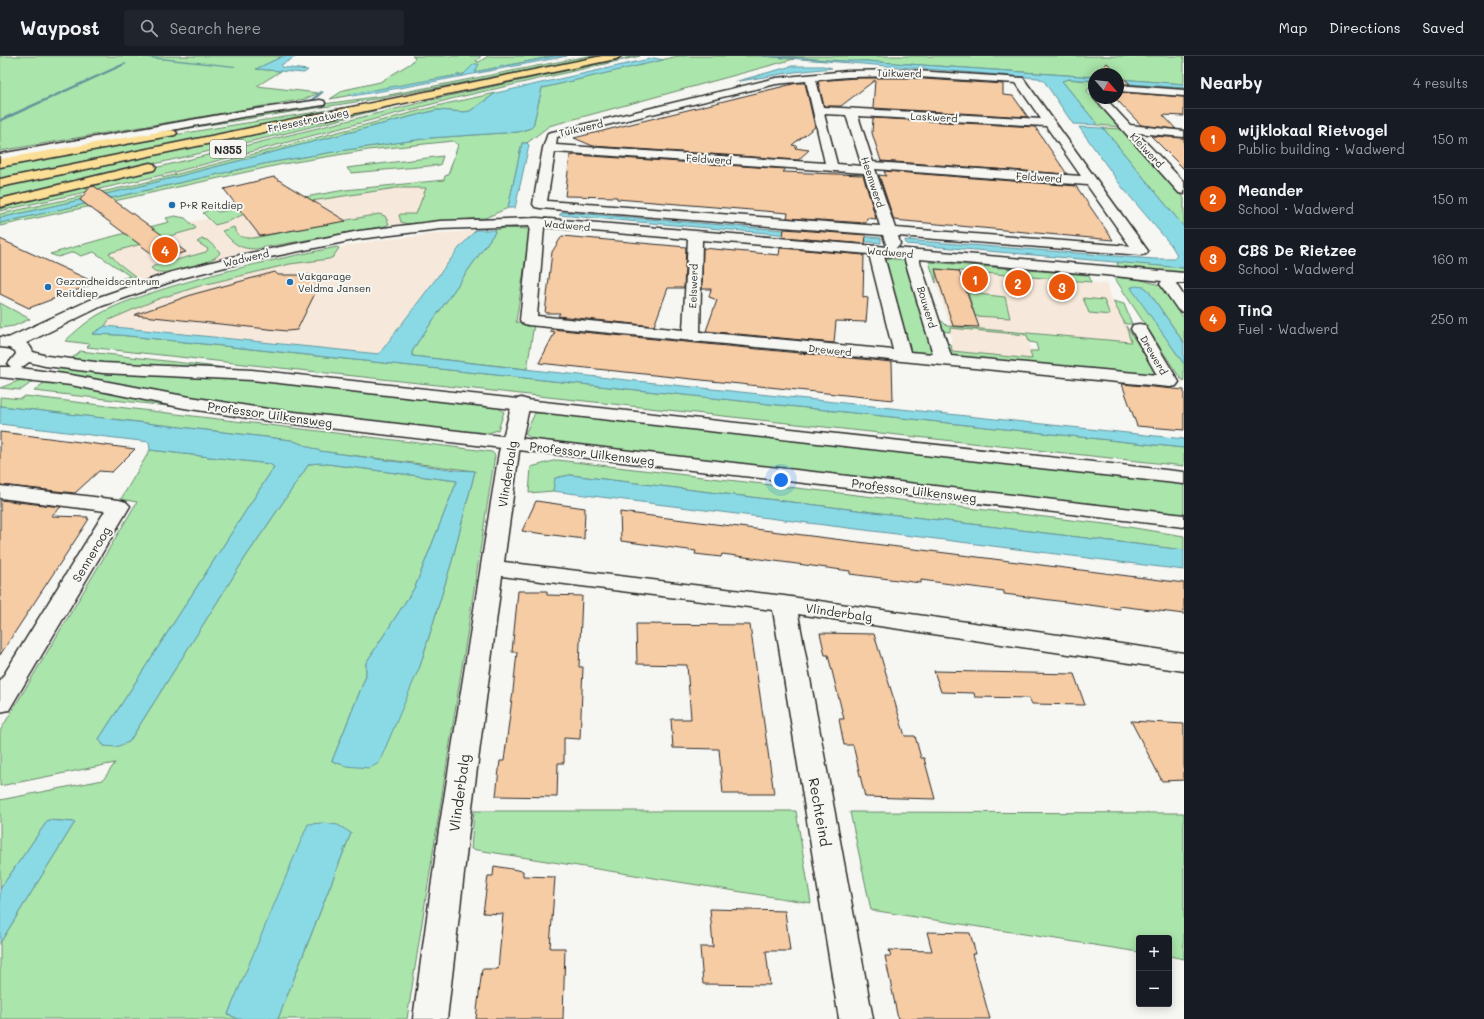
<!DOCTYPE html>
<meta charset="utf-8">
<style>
:root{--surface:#171b24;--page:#20242c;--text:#f1f3f6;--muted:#9ea1a6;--line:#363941;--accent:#ea580c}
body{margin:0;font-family:Mali,sans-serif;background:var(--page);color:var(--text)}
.controls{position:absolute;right:12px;bottom:12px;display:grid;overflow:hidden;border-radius:4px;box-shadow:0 2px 10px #0003}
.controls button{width:36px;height:36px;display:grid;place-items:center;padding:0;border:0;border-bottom:1px solid var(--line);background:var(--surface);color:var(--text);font:20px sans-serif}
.compass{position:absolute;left:1088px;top:12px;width:36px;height:36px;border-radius:50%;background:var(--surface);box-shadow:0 2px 10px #0003;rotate:118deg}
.you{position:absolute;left:781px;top:424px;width:14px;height:14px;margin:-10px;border:3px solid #fff;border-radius:50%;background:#1a73e8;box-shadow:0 0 0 6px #1a73e833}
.badge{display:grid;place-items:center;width:26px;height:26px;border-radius:50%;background:var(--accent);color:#fff;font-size:13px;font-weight:700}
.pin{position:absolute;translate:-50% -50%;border:2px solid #fff;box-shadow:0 1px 4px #0006}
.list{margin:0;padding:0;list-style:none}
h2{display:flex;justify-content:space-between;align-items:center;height:52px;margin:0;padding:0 16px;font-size:17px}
h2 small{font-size:13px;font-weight:400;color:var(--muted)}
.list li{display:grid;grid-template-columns:26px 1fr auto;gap:12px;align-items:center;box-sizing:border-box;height:60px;padding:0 16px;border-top:1px solid var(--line)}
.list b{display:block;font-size:15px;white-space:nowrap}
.list p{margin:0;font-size:13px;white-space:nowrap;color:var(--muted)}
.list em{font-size:13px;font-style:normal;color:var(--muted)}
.icon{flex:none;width:22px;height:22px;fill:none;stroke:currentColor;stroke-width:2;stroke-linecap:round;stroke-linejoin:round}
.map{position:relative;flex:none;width:1184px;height:963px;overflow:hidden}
header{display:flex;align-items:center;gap:24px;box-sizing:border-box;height:56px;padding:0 20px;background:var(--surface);border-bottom:1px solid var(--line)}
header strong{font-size:19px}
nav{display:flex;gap:22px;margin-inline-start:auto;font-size:14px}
.search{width:280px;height:36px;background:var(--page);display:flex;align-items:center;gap:10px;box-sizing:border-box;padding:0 14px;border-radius:4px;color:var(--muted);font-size:15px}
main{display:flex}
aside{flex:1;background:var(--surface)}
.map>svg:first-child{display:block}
.built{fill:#f6e9db}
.green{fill:#aae5ab;stroke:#6a886b}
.water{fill:#8adae6;stroke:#64949b}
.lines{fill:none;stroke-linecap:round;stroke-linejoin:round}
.stream{fill:#64949b;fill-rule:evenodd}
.building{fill:#f6cca5;stroke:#2b2b2b}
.street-casing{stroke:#2b2b2b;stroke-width:3}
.secondary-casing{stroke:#2b2b2b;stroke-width:3}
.primary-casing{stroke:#2b2b2b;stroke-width:3}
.street{fill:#f6f6f2;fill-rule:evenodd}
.secondary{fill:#f6f6f2;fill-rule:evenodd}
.primary{fill:#fbdf96;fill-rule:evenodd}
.poi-dot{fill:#1f6fb2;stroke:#f6f6f2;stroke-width:1.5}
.labels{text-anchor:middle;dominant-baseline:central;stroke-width:4;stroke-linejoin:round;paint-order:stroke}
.far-street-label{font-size:10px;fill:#2b2b2b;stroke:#f6f6f2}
.far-poi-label{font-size:10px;fill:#2b2b2b;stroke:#f6f6f2;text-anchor:start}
.shield{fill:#f6f6f2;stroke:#686867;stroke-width:1}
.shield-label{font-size:11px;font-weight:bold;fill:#2b2b2b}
.street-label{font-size:12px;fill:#2b2b2b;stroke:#f6f6f2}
.near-street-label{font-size:14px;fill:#2b2b2b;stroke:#f6f6f2}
</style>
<header>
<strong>Waypost</strong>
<div class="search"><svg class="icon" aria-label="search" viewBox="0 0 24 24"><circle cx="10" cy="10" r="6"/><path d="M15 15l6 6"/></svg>Search here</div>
<nav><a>Map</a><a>Directions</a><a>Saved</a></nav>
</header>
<main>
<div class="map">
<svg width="1184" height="963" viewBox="0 0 1184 963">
<rect width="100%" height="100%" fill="#f6f6f2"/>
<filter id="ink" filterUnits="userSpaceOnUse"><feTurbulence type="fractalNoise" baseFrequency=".025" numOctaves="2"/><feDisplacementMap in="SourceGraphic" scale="8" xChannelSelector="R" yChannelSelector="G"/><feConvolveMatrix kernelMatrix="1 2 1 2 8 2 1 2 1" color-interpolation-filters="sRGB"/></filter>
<g filter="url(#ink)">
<!-- built -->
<path class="built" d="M444,129L440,164L385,170L262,192L211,205L140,225L92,191L178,168L253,154L354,137L396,132Z
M476,174L379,298L105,270L94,267L175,231L269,205L379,184Z
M935,213L1107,228L1112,243L1126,270L1131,286L1027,276L1032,303L952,295L950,272L936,227Z"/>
<!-- green -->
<path class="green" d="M0,0H283L257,13L281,15L257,30L318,37L305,43L0,95Z
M412,0H481L476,5L479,6L488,0H555L475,16L474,8L464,18L459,19L330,43L344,34L380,26L411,7L415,2Z
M588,0H605L381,42L202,70L0,106V103L288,53L389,39Z
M635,0H640L455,42L167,118L0,155V153L69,133L444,41Z
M678,0H763L794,3L549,70L527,87H522L508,152L485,162L407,168L401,166L399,159L401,158H416L426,132H396L253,154L229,165L215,169L203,157L212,152L218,156L345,134L444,124L445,120L448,119L458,89L453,85L368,94L283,108L0,170V167L268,107L339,95L430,82L518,76L531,72L533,70L542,32Z
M783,0H1184V28L1118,23V18H1094V21L865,5L844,6Z
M1064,23L1094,25V30L1088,33L1087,35L1120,71L1098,69L1062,25Z
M1118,27L1184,32V36L1118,31Z
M496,37L470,55L464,56L437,54L137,131L0,162V158L143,127L445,48Z
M413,45L287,77L0,144V131Z
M380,46L0,124V109L221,71Z
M1103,72L1122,73L1184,142V171Z
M443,100L440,109L351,117L347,112Z
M379,158L385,160L389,168L385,170L256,193C238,193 234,187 222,175L234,171C236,181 243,182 253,182Z
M175,160L185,162L196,172L195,173L109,197L118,207L136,221L135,225L127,230L118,224L130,220L94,196L81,200L74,196L58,201L50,198L99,184L169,166L166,162Z
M504,172L529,173L530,175L516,266L534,268L527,313L412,300V296L417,287L495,176L494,174Z
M202,183L207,184L219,195L220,197C214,207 172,218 160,216C156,216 154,215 151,212L154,210L206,196L208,193L197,186Z
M337,191L339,192L333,201L329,203L290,208L203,229L158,243L109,264L105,270L92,278L119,279L1184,392V410L87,291L90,288L65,285C75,276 85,267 96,260C118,247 145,239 170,231C225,214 281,202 337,191Z
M882,202L904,204L933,295C925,300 915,298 907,293Z
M929,206L1089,219L1091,226L936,213V227Z
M1121,206L1184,212V217L1119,212L1117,207Z
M1114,221L1138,223L1160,229L1184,262V287L1147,233L1131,231L1184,308V325L1180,322Z
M968,237L1005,241L1010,262L975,260Z
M1083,242L1104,244L1110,259L1089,257Z
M1113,245L1124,248L1132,268H1125Z
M0,247L30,263L14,270L0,272Z
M937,265H942L947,270L1131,286L1126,270L1154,313V317L1151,320L954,301L948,297L944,287L951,288L952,295L1032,303L1030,295H1038L1036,287L1029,286L1027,279L950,272V276L940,275Z
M80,295L252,315L118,309L70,304Z
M60,312L256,323L494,349L504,356L498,374L481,379L286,357L200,344L56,316Z
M23,323L35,324L21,334L0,332Z
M46,325L221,356L34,335Z
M25,340L478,394L492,396L495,399L407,963H278L351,777L256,894L228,958L238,963H0V887L75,766L48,764L0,833V744L103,724L115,707L0,730V675L137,446L121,443L150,394L270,408L274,411L99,683L104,690L129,686L245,502L309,408L320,407L457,425L415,531L366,607V620L332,705L346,710L420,610L452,505L475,415L319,395L291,384L0,350V341L21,343Z
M556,356L1184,426V462L537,386L525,378L535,357Z
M557,404L1122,470L1184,480V494L570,419L555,422L553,435L529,437L531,411Z
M474,755H796L811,847L471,793Z
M850,756L1184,757V903L1169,900V882H1139V896L871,854Z"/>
<!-- water -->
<path class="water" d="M283,0H297L281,9V11L308,14L304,17L256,13Z
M555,0H567L411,30L352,40L350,38L459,19L464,18L474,8H479L475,16Z
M763,0C797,0 831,6 865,5L1094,21V25L1069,23L1062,25L1098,69L1073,68L1044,25L1038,22Z
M654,2L663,4L542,32L533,70L531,72L518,76L430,82L339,95L268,107L0,167V162L137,131L437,54L464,56L470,55L496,37Z
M792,10H823L832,12L794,16L734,26Z
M1118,23L1184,28V32L1118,27Z
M1079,71L1103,72L1184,171V212L906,188L905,184L1154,203H1174L1177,199L1171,189L1122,131Z
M522,87H527L529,89L515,152H508Z
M563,156L881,182V187L559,159Z
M476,174H494L495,176L417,287L412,296V300L542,315L1184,383V392L119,279L92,278L105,270L379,298L460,191Z
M1135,230L1144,231L1147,233L1184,287V308L1131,232Z
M0,350L291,384L320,395L456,414L475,415L452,505L420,610L379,707L369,712L346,710L332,705L366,620V607L415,531L457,425L320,407L309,408L245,502L129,686L116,691L104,690L99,683L274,411L270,408L150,394L149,386L0,368Z
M570,419L1184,494V514L553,435L555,422Z
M48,764L75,766L0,887V833Z
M323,767L338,769L351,777L278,963H238L228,958L308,768Z"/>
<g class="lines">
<!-- stream -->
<path class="stream" d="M129,0H142L236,10L234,11Z
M124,7L127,8L0,66V63Z
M321,35L324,36L313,45L266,53L264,52L311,43Z
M46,89L48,90V91L0,99V97Z"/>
</g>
<!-- building -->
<path class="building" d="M1107,7L1130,28H1118V18H1096Z
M856,22H908L1003,28V39L1013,40L1028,61L873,52L875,24L841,50H824L818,25Z
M797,27H805L815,71L792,89L797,90L795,92L809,94L798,104L593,90L574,82Z
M1118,36L1184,41V60L1163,59L1176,73L1141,69L1115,42H1118Z
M873,62L1035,71L1067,118L881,105L872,77Z
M1151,80L1184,82V113Z
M575,99L786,113L783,116L863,119L876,163L867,162L866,167L787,162L788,157L617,143V141L565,140L570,100Z
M884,115L1076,130L1113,184L894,164L879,119L886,120Z
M274,121L285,128L346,165L260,180L224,133Z
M94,130L186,196L159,203L80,144L90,131Z
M784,173L866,179L865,188L783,181Z
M562,180L686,191L684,232H668L654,270L558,260L560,257H545L552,196Z
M0,183L96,227L29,252L0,238Z
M703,192L779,199L780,192L864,199L863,241L868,242L866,266L836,265L834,287L706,275L717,244L709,241L711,233H702Z
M935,213L959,215L979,271L953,270Z
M275,216L278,219H324L297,274L287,275L134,259L194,238Z
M551,273L892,306L893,344L539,307L555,276L550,275Z
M1122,328L1184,334V374L1137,370Z
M0,376L17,378L135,393L112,416L99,415L75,437L0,429Z
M0,444L61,451L51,460L88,461L87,463H89L0,599Z
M536,445L585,452L584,483L522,475Z
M620,456L1184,527V558L1119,550L1120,553L1004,538V535L973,531L921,524V527L850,518V515L722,498L721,501L695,498L696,495L621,485Z
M518,535H547V539L582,540L579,611H583L580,683L564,682V707H558L557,741L496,740L500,705H504L513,635L517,596H512Z
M636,568L750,569L774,738H723L719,693L673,692L671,663H691L687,609L637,608Z
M820,577L874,578L905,680H915L921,702H924L935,743L865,741L853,689H844L839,663H844L828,599H825Z
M934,615L1074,618L1085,649L1032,648L1029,642L975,641L974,637L941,636Z
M1131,665L1184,668V724L1162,725Z
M494,810L523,815V820L555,821L550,892H565L563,963H476L482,913H498L503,858L483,857L488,820H493Z
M710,853L785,855L790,895H766L770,929L703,928L700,891H713Z
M927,876L970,877L976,898H972L990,963H898L885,900H891L889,894L932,895Z"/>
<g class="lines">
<defs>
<path id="street" d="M902,14L1023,22L1148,195L1146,198L1141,199L898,180L900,188L898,191L895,192L1184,217V227H1177L1176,228L1184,240V256L1178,254L1160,228L1162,225L1105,219L919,203L951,300L1157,319L1131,273L1133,269L1139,268L1145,269L1147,273L1179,326L1176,330L1170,331L528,269L522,267L520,264L530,170L440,173L359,183L241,207L182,222L102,250L18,291L12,292L6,291L4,287L6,283L90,244L172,216L240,199L359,175L440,165L537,162L889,191L886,188L883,179L540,152L535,151L533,148L543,92L548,77L776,22L847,15ZM902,20L1016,27L1041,63L823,51L816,24L847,21ZM806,25L825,107L556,89L557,81L776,28ZM824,58L846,59L862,110L837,108ZM858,60L1046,70L1081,120L873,106ZM555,96L864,117L880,170L547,145ZM875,113L1087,129L1130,190L895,172ZM544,171L688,183L683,274L537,260ZM702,184L869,198L893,294L700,276ZM884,200L904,201L933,298L910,296Z
M1118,29L1184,34V40L1118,35Z
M1094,42H1105L1130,69L1184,75V81L1137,77L1184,126V138L1179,137Z
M320,44L324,45L325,47L324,49L242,61L0,106V98L242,55Z
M521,342L528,344L530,348L519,396L504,506L784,540L1184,597V615L798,558L873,963H839L773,554L502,520L469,774L447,963H413L439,774L499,396L512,348L514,344Z
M0,430L119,444L126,446L130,450L9,654L0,656V625L105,455L0,442Z"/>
<path id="secondary" d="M0,281C12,282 29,283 33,296L47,300L103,307L252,314L1184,416V428L252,324L103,317L45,310L29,306L21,312L71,319L184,340L268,353L1184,459V471L268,365L184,352L71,329L0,321V311H11L8,308L16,298L15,295L9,292L0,291Z"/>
<path id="primary" d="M602,0H621L616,3L0,131V123Z
M171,74L175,75L177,77L175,79L0,111V103Z
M150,107L154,108L156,111L154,114L0,151V143Z"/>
</defs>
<!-- street casing -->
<use href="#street" class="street-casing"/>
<!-- secondary casing -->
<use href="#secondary" class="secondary-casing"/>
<!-- primary casing -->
<use href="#primary" class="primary-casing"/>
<!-- street -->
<use href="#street" class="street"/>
<!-- secondary -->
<use href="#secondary" class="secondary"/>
<!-- primary -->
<use href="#primary" class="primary"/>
</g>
</g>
<!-- markers -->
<g class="poi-dot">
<circle cx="172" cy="149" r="4"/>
<circle cx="290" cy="226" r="4"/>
<circle cx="48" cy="231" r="4"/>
</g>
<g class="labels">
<!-- far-street labels -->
<g class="far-street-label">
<text transform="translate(899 17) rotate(1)">Tuikwerd</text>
<text transform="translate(934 61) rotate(3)">Laskwerd</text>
<text transform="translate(308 64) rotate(-12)">Friesestraatweg</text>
<text transform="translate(581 72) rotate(-13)">Tuikwerd</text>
<text transform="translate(1147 94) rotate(47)">Kleiwerd</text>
<text transform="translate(709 103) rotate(4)">Feldwerd</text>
<text transform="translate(1039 121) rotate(4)">Feldwerd</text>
<text transform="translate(873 126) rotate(72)">Heemwerd</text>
<text transform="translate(567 169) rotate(5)">Wadwerd</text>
<text transform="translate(890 196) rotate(5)">Wadwerd</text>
<text transform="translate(246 202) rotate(-13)">Wadwerd</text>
<text transform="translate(693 230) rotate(-88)">Eelswerd</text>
<text transform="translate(927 251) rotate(73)">Bouwerd</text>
<text transform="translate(830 294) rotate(6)">Drewerd</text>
<text transform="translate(1154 299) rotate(60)">Drewerd</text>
</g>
<!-- far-poi labels -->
<g class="far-poi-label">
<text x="180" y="149">P+R Reitdiep</text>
<text x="298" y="220">Vakgarage<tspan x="298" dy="12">Veldma Jansen</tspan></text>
<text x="56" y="225">Gezondheidscentrum<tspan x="56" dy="12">Reitdiep</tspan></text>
</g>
<!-- shield labels -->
<rect class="shield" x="210" y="84" width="36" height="18" rx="3"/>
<g class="shield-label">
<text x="228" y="93">N355</text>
</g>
<!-- street labels -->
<g class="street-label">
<text transform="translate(270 358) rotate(8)">Professor Uilkensweg</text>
<text transform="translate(592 397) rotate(7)">Professor Uilkensweg</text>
<text transform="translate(507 418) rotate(-81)">Vlinderbalg</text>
<text transform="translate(914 434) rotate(7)">Professor Uilkensweg</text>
<text transform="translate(91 498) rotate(-59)">Senneroog</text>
<text transform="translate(839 556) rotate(8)">Vlinderbalg</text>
</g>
<!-- near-street labels -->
<g class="near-street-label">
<text transform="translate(459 737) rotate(-82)">Vlinderbalg</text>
<text transform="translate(820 756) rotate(80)">Rechteind</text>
</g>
</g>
</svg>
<div class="controls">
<button>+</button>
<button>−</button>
</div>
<svg class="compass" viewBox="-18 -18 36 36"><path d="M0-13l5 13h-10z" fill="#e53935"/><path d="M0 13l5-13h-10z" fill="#9ea1a6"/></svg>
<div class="you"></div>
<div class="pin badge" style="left:975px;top:223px">1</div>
<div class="pin badge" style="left:1018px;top:227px">2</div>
<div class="pin badge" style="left:1062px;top:231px">3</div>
<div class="pin badge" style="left:165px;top:194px">4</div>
</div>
<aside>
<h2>Nearby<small>4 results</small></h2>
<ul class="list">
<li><span class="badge">1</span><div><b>wijklokaal Rietvogel</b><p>Public building · Wadwerd</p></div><em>150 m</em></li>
<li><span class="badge">2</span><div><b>Meander</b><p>School · Wadwerd</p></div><em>150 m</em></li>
<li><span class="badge">3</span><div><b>CBS De Rietzee</b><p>School · Wadwerd</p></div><em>160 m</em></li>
<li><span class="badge">4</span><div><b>TinQ</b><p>Fuel · Wadwerd</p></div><em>250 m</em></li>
</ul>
</aside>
</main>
